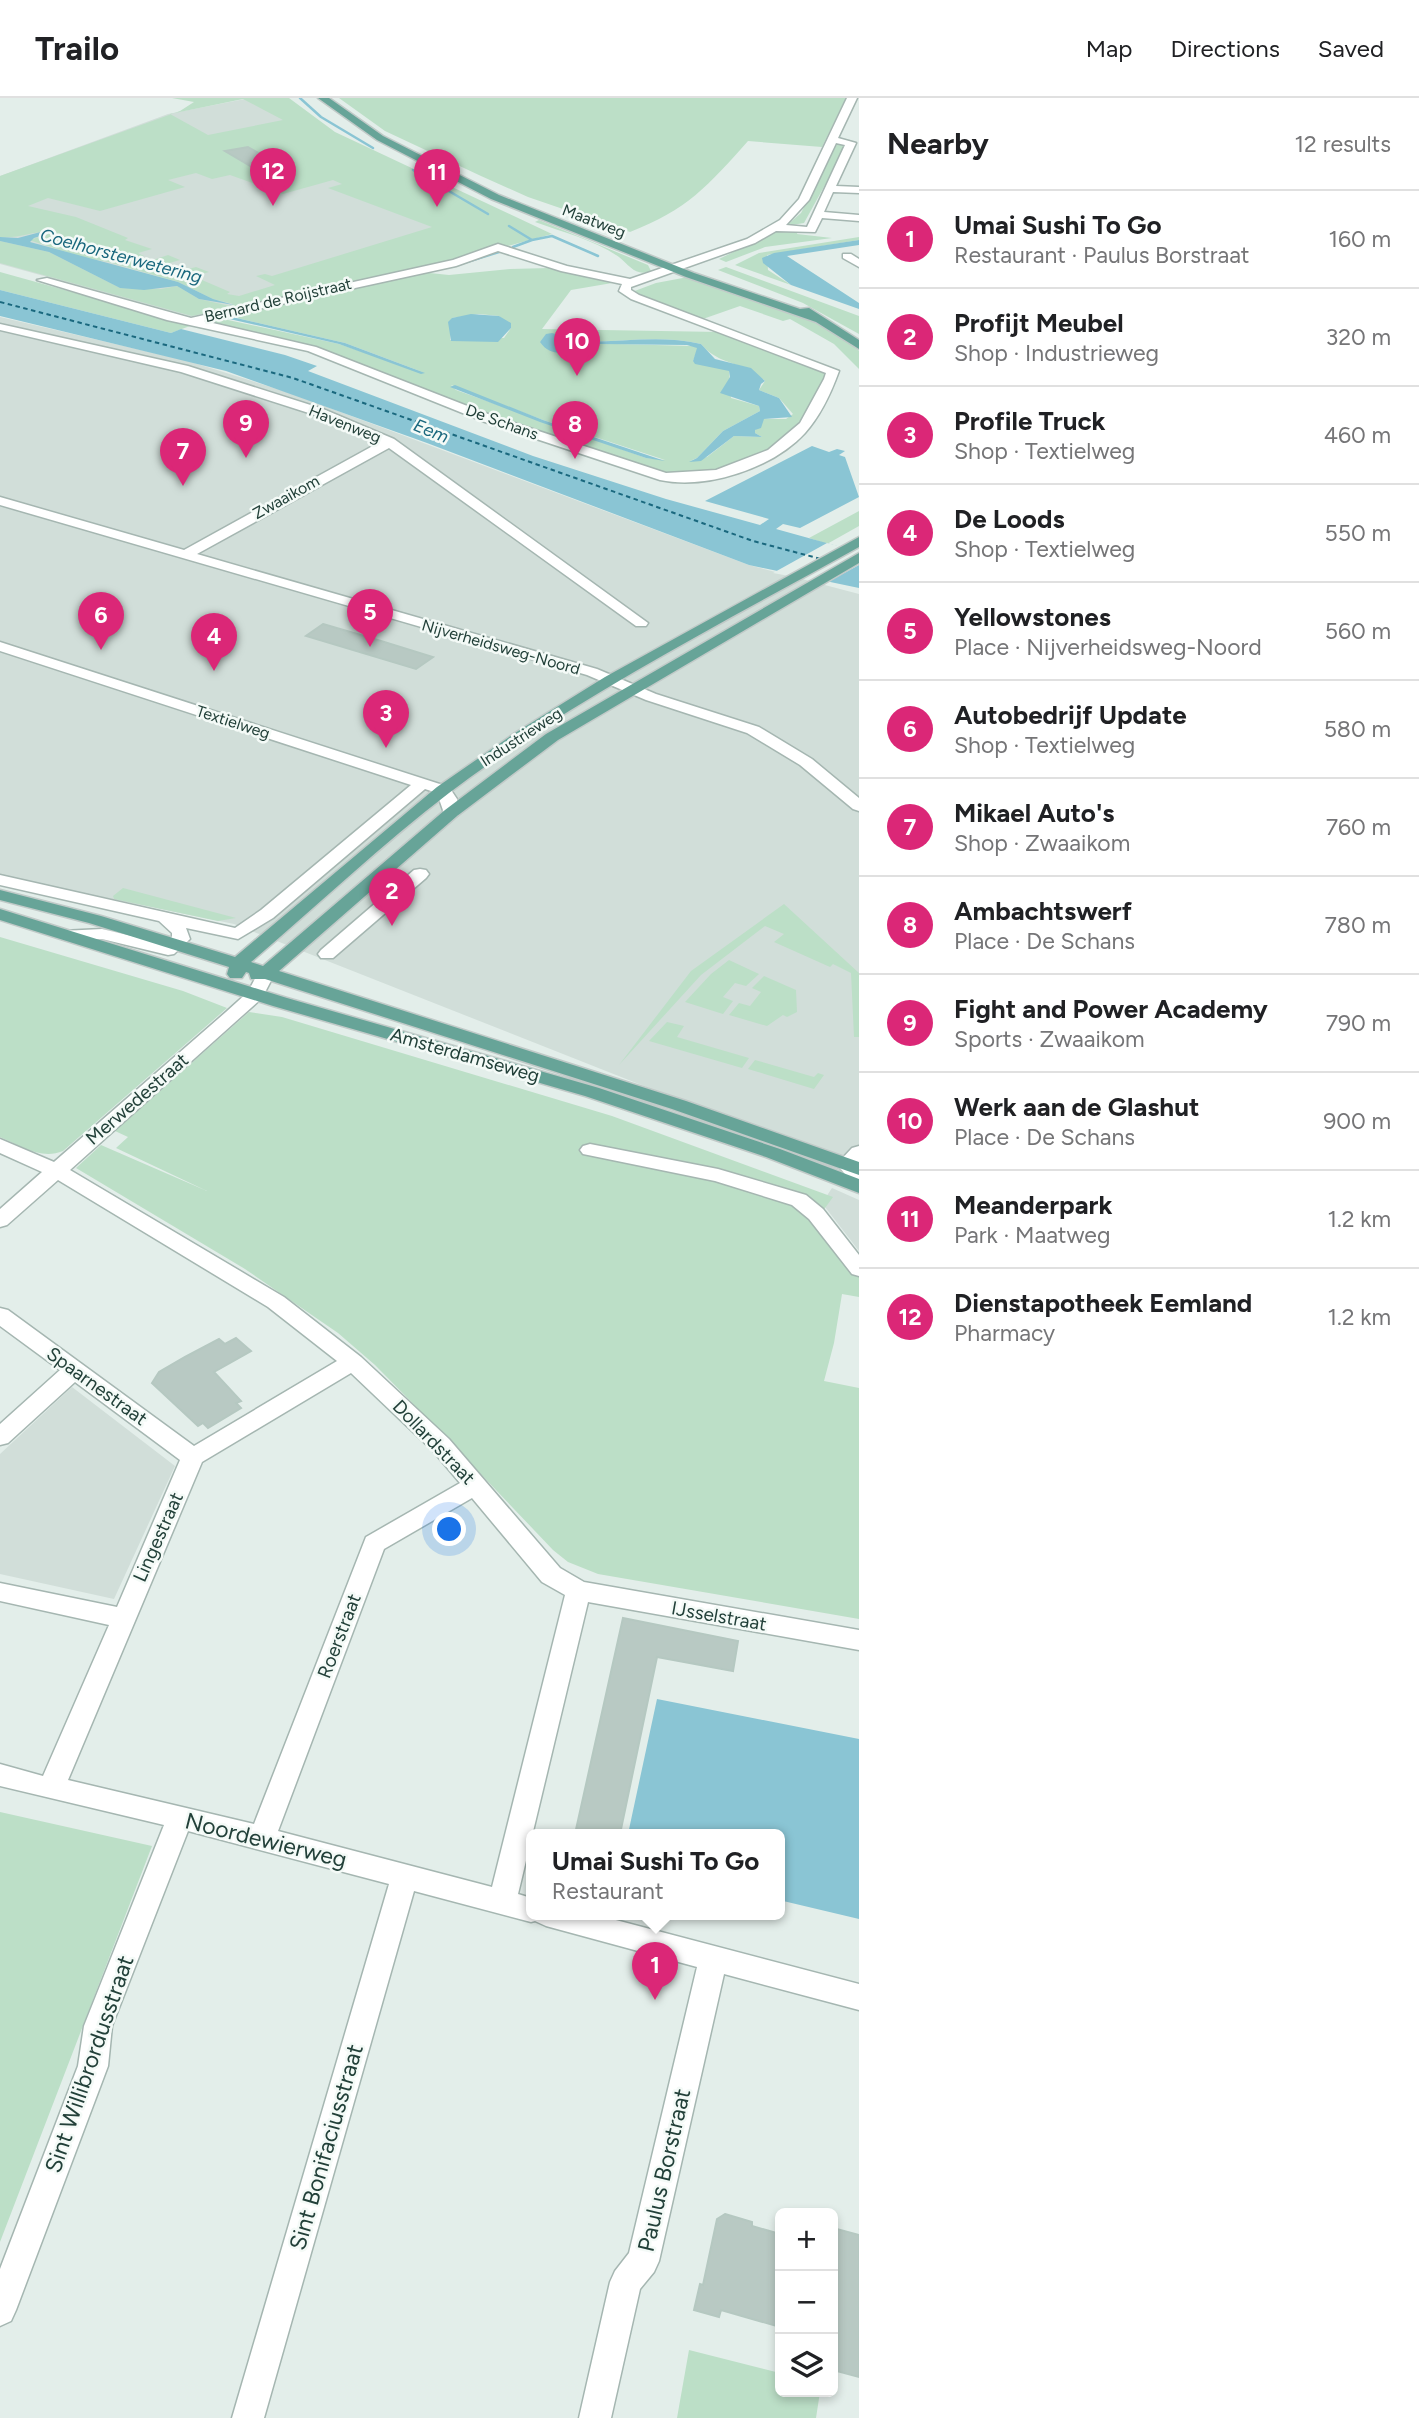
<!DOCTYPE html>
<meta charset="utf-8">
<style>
:root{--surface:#fff;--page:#f6f6f6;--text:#202124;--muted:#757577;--line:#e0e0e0;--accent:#db2777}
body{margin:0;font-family:Figtree,sans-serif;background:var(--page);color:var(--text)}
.controls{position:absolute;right:21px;bottom:21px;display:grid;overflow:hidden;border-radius:10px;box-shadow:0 4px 10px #0003}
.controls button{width:63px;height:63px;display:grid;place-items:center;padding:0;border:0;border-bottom:2px solid var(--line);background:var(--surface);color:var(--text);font:35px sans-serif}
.you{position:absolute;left:450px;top:1432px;width:24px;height:24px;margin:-18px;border:5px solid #fff;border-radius:50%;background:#1a73e8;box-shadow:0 0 0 10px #1a73e833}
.badge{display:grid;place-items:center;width:46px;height:46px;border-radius:50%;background:var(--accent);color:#fff;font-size:23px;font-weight:700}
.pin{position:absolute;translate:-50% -58px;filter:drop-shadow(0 2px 4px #0008)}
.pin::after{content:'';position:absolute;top:37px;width:24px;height:21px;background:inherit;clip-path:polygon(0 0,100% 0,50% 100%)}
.popup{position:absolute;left:526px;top:1731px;width:259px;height:91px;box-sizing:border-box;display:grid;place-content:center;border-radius:10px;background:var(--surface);filter:drop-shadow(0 2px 5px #0005);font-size:23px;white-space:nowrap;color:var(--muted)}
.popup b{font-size:26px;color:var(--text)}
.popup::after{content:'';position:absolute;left:50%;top:100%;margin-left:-14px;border:14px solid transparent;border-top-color:var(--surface)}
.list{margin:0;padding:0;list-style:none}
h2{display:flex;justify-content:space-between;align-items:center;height:91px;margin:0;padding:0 28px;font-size:30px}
h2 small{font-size:23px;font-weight:400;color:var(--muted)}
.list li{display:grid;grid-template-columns:46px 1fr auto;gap:21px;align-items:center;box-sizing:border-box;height:98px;padding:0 28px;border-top:2px solid var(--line)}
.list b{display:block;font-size:26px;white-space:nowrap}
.list p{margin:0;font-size:23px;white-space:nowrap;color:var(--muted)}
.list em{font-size:23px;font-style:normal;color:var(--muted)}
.icon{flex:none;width:38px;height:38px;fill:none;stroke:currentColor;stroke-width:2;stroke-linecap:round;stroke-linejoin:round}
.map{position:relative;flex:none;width:859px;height:2320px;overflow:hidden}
header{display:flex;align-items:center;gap:42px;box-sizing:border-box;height:98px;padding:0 35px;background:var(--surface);border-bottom:2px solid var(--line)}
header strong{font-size:33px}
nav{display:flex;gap:38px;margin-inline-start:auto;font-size:24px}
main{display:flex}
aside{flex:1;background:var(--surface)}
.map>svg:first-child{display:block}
.built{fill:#d1ded9}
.green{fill:#bcdfc7;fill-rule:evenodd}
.water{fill:#8ac5d4}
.pier{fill:#e3eeea}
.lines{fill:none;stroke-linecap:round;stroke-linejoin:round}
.stream{stroke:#8ac5d4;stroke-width:2.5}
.ferry{stroke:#1a687e;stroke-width:2;stroke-dasharray:4.5 3.5;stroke-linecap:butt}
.building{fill:#b8c9c3;stroke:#b5c8c1;stroke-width:2}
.minor-casing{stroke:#a5b6b1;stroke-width:3}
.major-casing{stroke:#c1cac8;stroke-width:3}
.minor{fill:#fff;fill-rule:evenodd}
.major{fill:#67a498;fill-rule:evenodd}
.labels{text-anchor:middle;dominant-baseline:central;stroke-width:5;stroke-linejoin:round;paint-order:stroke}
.far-street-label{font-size:16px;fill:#224039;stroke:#f4faf7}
.far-water-label{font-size:18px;font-style:italic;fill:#1a687e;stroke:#f4faf7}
.street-label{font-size:19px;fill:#224039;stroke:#f4faf7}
.near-street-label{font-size:23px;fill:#224039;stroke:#f4faf7}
</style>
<header>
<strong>Trailo</strong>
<nav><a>Map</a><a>Directions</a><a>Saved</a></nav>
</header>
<main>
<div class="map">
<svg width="859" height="2320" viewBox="0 0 859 2320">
<rect width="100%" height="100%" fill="#e3eeea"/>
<!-- built -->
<path class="built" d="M250,0L314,24L523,142L453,161L190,218L0,166V78L168,16Z
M0,219L188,263L290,295L749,467L859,496V1073L234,826L0,778Z
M832,1090L859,1102V1153L822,1105Z
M72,1289L175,1368L114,1501L0,1476V1356Z"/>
<!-- green -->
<path class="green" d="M172,0H289L335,34L552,136L508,148L489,149L451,165L192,218L0,165V143L49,154L120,190L161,191L177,188L199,201L230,208L233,206L213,201L178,184L109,164L85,160L29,142L56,134C37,131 20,141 0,139V78L180,13L194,4ZM243,1L283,22L208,37L170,16ZM196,75L212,81L230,77L283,96L333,82L342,86L328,90L432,129L272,178L265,176L256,178L275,187L239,198L227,196L230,194L202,182L197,183L200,182L195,178L209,174L196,169L181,173L168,171L172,170L166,166L180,162L168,157L153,162L140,160L144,158L138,155L152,151L125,142L128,140L76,119L28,108L48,100L100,113L185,89L168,82Z
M339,0H846L822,49L748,43C708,88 687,112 630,134L528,99L481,78L385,33Z
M837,46L847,47L804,125L786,128L801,115Z
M539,122L648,167L651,173C636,179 630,168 619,159C595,142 562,134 535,124Z
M781,131L798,132L797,136L832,140L765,149L726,164L719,161Z
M859,139V142L767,157L768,172L791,187L735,167L759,155Z
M726,169L859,218V236L803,205L718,172Z
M549,170L618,184L571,192L542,231L720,234L829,275L804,324L784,345L723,373L672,378L490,320L361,267L203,224V220L420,174L449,177L510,171ZM249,213L232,219L345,245L425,275L339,246L228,222L227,217ZM479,216L499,218L511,230L504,240L450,242L452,220ZM555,236V241C603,249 653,234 701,246C719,268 744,263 765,283L759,292L779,300L793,316L786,321H763L755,332V335L762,339L734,338L707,359L690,363L697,360L723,333L760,313L759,308L731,300L729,272L693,263L698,250L693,248L540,244ZM451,287L543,322L665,362L646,360L456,292Z
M0,174L180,224L190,228L171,235L0,192Z
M688,179C746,199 811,213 859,253V271L834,246L790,221L783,223L740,208L700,222L632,194L656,185Z
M859,413V428L827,446L809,440Z
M123,790L236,820L218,823L114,801L113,798Z
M784,806L859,875V939H854L851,875L833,866L830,869L774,844L784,836L765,828L701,877L619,967L691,873Z
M0,839L183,893L227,910L63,1053C41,1062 21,1048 0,1039Z
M729,862L759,876L746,888L735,885L723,899L733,903L723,916L685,904L711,876Z
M764,878L796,892L797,914L787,919L783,917L767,928L729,917L739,905L750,908L761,894L752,890Z
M249,914L282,919L612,1018L833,1099L820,1117L797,1102L704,1079L788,1103L832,1137L859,1179V1199L842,1196L834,1245L824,1283L859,1290V1521L598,1476L568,1464L553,1452L437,1330L375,1267L338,1235L245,1171L76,1070L101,1047L207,1093L116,1050L128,1039L115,1033Z
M667,924L684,928L677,939L749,960L742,970L649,943Z
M755,962L814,979L818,975L824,977L814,991L748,971Z
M0,1714L152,1748L0,2144Z
M689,2252L780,2275V2294H820L816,2320H677Z"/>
<!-- water -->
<path class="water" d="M48,132L56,133L34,140L30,144L178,184L213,201L234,207L199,201L177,188L144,192L120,190L49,154L0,143V139L18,140Z
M859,142V147L787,158L859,205V211L791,187L763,165L762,160L774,155Z
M0,192L171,235L181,231L285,257L317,268L308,273L533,358L666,401L760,427L769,421L705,403L812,348L829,354L837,351L845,353L839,357L845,359L859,399L800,430L783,426L776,431L859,454V490L749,467L427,345L226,273L0,218Z
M254,211L232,219L345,245L425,275L421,276L339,246L225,220Z
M471,216L499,218L511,225V230L498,244L451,243L448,224L452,220Z
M552,235L556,236L555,241C603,249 653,234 701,246L715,261L751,270L765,283L761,286L759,292L779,300L792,319L764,321L761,330L755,332V335L762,339L734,338L701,363L689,364L697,360L723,333L760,313L759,308L720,295L730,279L729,273L695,266L693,263L697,250L687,247L600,246C581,248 555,266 540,244L546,236Z
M455,287L543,322L665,363L646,360L540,324L450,289Z
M657,1601L859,1641V1821L779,1802V1736H628Z"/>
<!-- pier -->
<path class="pier" d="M827,445L859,453V467L826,485L773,475Z"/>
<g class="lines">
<!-- stream -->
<path class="stream" d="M300,0L321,19L373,50
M413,72L488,116
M509,128L532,142L513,149
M532,142L552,138L598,158
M454,168L499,154"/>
<!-- ferry -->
<path class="ferry" d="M0,204L293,280L753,443L821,461"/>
</g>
<!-- building -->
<path class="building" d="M248,49L282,69L259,73L225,53Z
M323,526L381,543L433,559L416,571L306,538Z
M236,1240L251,1253L214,1274L241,1303L236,1305L241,1310L208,1330L203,1325L198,1328L152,1285L159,1274L185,1259L219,1241L225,1246Z
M623,1520L738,1543L733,1573L657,1559L620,1736H575Z
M725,2116L752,2124V2128L780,2136V2229L721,2212L719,2219L694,2212L700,2186L703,2187L717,2121Z
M833,2130L859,2137V2279L833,2272Z"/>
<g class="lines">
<defs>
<path id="minor" d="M847,0H857L838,40L856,45L836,88L859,89V95L833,94L824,114L859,117V123L822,120L815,134L776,133L755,145L631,189V192L639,197L839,273C831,295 821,317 805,335C773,370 707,392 660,382L485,324L308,253L167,222L37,182L47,180L191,220L453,162L498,146L567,168L630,181L747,141L780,122L799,101ZM836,45L845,47L807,129L786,127L809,102ZM498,153L561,173L622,186L619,193L631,201L826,275L824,281L800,325L768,352L716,372L666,375L493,318L316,249L204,223L456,168Z
M843,156H851L859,161V169L843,160Z
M0,226L188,268L323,311L394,341L648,525L646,528H636L389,350L197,456L597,571L656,596L759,629L812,661L859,700V713L853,711L800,667L747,635L646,602L587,577L0,407V399L184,452L380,344L315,317L181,274L0,232Z
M0,544L449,689L457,701L459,715L457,718H445L437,695L425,691L273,820L238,841L186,830L190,841L174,856L168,857L102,841H62L59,837L62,833L102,831L165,846L172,839V835L159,823L0,787V777L235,830L261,812L411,687L0,553Z
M420,771L426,772L429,776L426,780L333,860H321L318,856L321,852L414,772Z
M266,870L275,875L262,900L70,1072L284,1199L361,1259L449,1341L560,1470L584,1484L859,1532V1552L588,1504L518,1796L531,1800V1816H593L859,1886V1912L724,1876L659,2163L654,2174L640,2191L611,2320H579L610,2184L615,2173L629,2155L697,1869L546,1828L535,1823L531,1824L414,1793L264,2320H232L389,1786L188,1733L112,1928L108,1968L16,2212L11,2223L0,2228V2171L78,1968L84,1928L164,1727L0,1688V1666L43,1678L109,1527L0,1503V1485L117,1509L180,1362L75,1284L8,1345L0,1347V1326L60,1272L0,1228V1210L8,1212L194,1348L337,1263L268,1209L58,1082L7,1127L0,1129V1111L42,1074L0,1055V1041L54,1064L226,914L248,894L260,871ZM351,1275L433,1353L460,1385L366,1439L254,1726L68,1682L202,1364ZM472,1400L542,1484L565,1497L492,1789L278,1733L384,1451Z
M590,1046L718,1071L806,1097L823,1111L859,1157V1178L852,1176L809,1121L792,1107L715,1083L583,1056L580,1052L583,1048Z
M859,1048V1086L852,1085L837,1066L852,1050Z"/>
<path id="major" d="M318,0H329L383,38L499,97L694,175L800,211L809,210L859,242V251L816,224L686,179L491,101L377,42Z
M859,439V449C721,526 576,599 449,695C381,747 317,808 251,864L263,868L445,712L546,636L859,455V465L558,642L457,718L279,873L686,1003L859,1064V1077L672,1011L265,881H251L249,875L246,874L242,880H230L227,876L229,869L89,825L0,802V792L101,818L235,859L437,689L515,635L605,579Z
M0,811L287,900L599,990L780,1051L859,1081V1095L766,1059L585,998L273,908L0,822Z"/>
</defs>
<!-- minor casing -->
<use href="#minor" class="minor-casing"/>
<!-- major casing -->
<use href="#major" class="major-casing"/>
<!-- minor -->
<use href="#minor" class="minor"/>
<!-- major -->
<use href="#major" class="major"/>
</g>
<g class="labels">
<!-- far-street labels -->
<g class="far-street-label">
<text transform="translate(594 123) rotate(21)">Maatweg</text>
<text transform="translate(278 202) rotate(-13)">Bernard de Roijstraat</text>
<text transform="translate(502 324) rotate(20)">De Schans</text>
<text transform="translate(345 326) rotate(22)">Havenweg</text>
<text transform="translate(286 399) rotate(-29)">Zwaaikom</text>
<text transform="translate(501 549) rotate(16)">Nijverheidsweg-Noord</text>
<text transform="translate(233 624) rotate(18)">Textielweg</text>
<text transform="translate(521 639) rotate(-33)">Industrieweg</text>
</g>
<!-- far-water labels -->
<g class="far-water-label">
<text transform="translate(121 158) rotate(15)">Coelhorsterwetering</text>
<text transform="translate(431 333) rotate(22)">Eem</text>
</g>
<!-- street labels -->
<g class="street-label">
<text transform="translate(465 957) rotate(16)">Amsterdamseweg</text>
<text transform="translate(137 1001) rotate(-41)">Merwedestraat</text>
<text transform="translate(97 1288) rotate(36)">Spaarnestraat</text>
<text transform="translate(434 1344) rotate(46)">Dollardstraat</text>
<text transform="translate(158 1439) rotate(-66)">Lingestraat</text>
<text transform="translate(719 1518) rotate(10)">IJsselstraat</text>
<text transform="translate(339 1538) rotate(-69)">Roerstraat</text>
</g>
<!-- near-street labels -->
<g class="near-street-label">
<text transform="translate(266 1742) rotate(14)">Noordewierweg</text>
<text transform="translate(89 1966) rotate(-71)">Sint Willibrordusstraat</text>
<text transform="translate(326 2049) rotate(-74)">Sint Bonifaciusstraat</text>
<text transform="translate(664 2072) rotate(-77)">Paulus Borstraat</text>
</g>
</g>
</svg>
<div class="controls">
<button>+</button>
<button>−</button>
<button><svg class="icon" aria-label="layers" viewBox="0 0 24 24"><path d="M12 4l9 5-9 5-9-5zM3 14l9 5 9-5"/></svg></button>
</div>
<div class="you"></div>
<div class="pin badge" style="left:655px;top:1902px">1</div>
<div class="popup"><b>Umai Sushi To Go</b>Restaurant</div>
<div class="pin badge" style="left:392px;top:828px">2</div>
<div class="pin badge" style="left:386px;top:650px">3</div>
<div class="pin badge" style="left:214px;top:573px">4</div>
<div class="pin badge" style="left:370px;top:549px">5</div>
<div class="pin badge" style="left:101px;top:552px">6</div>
<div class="pin badge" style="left:183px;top:388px">7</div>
<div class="pin badge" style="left:575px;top:361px">8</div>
<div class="pin badge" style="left:246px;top:360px">9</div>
<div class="pin badge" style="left:577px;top:278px">10</div>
<div class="pin badge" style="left:437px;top:109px">11</div>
<div class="pin badge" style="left:273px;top:108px">12</div>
</div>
<aside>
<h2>Nearby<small>12 results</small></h2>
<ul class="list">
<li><span class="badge">1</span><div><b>Umai Sushi To Go</b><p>Restaurant · Paulus Borstraat</p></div><em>160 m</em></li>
<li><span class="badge">2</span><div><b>Profijt Meubel</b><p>Shop · Industrieweg</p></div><em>320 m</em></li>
<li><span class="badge">3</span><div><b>Profile Truck</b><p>Shop · Textielweg</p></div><em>460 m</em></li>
<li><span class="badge">4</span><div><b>De Loods</b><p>Shop · Textielweg</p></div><em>550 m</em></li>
<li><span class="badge">5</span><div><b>Yellowstones</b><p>Place · Nijverheidsweg-Noord</p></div><em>560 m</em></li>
<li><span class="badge">6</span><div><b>Autobedrijf Update</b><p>Shop · Textielweg</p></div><em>580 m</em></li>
<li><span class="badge">7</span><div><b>Mikael Auto's</b><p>Shop · Zwaaikom</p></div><em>760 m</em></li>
<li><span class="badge">8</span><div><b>Ambachtswerf</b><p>Place · De Schans</p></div><em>780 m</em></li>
<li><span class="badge">9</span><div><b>Fight and Power Academy</b><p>Sports · Zwaaikom</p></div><em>790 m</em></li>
<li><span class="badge">10</span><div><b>Werk aan de Glashut</b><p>Place · De Schans</p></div><em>900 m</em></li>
<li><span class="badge">11</span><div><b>Meanderpark</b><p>Park · Maatweg</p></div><em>1.2 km</em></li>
<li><span class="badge">12</span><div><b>Dienstapotheek Eemland</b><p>Pharmacy</p></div><em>1.2 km</em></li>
</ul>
</aside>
</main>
